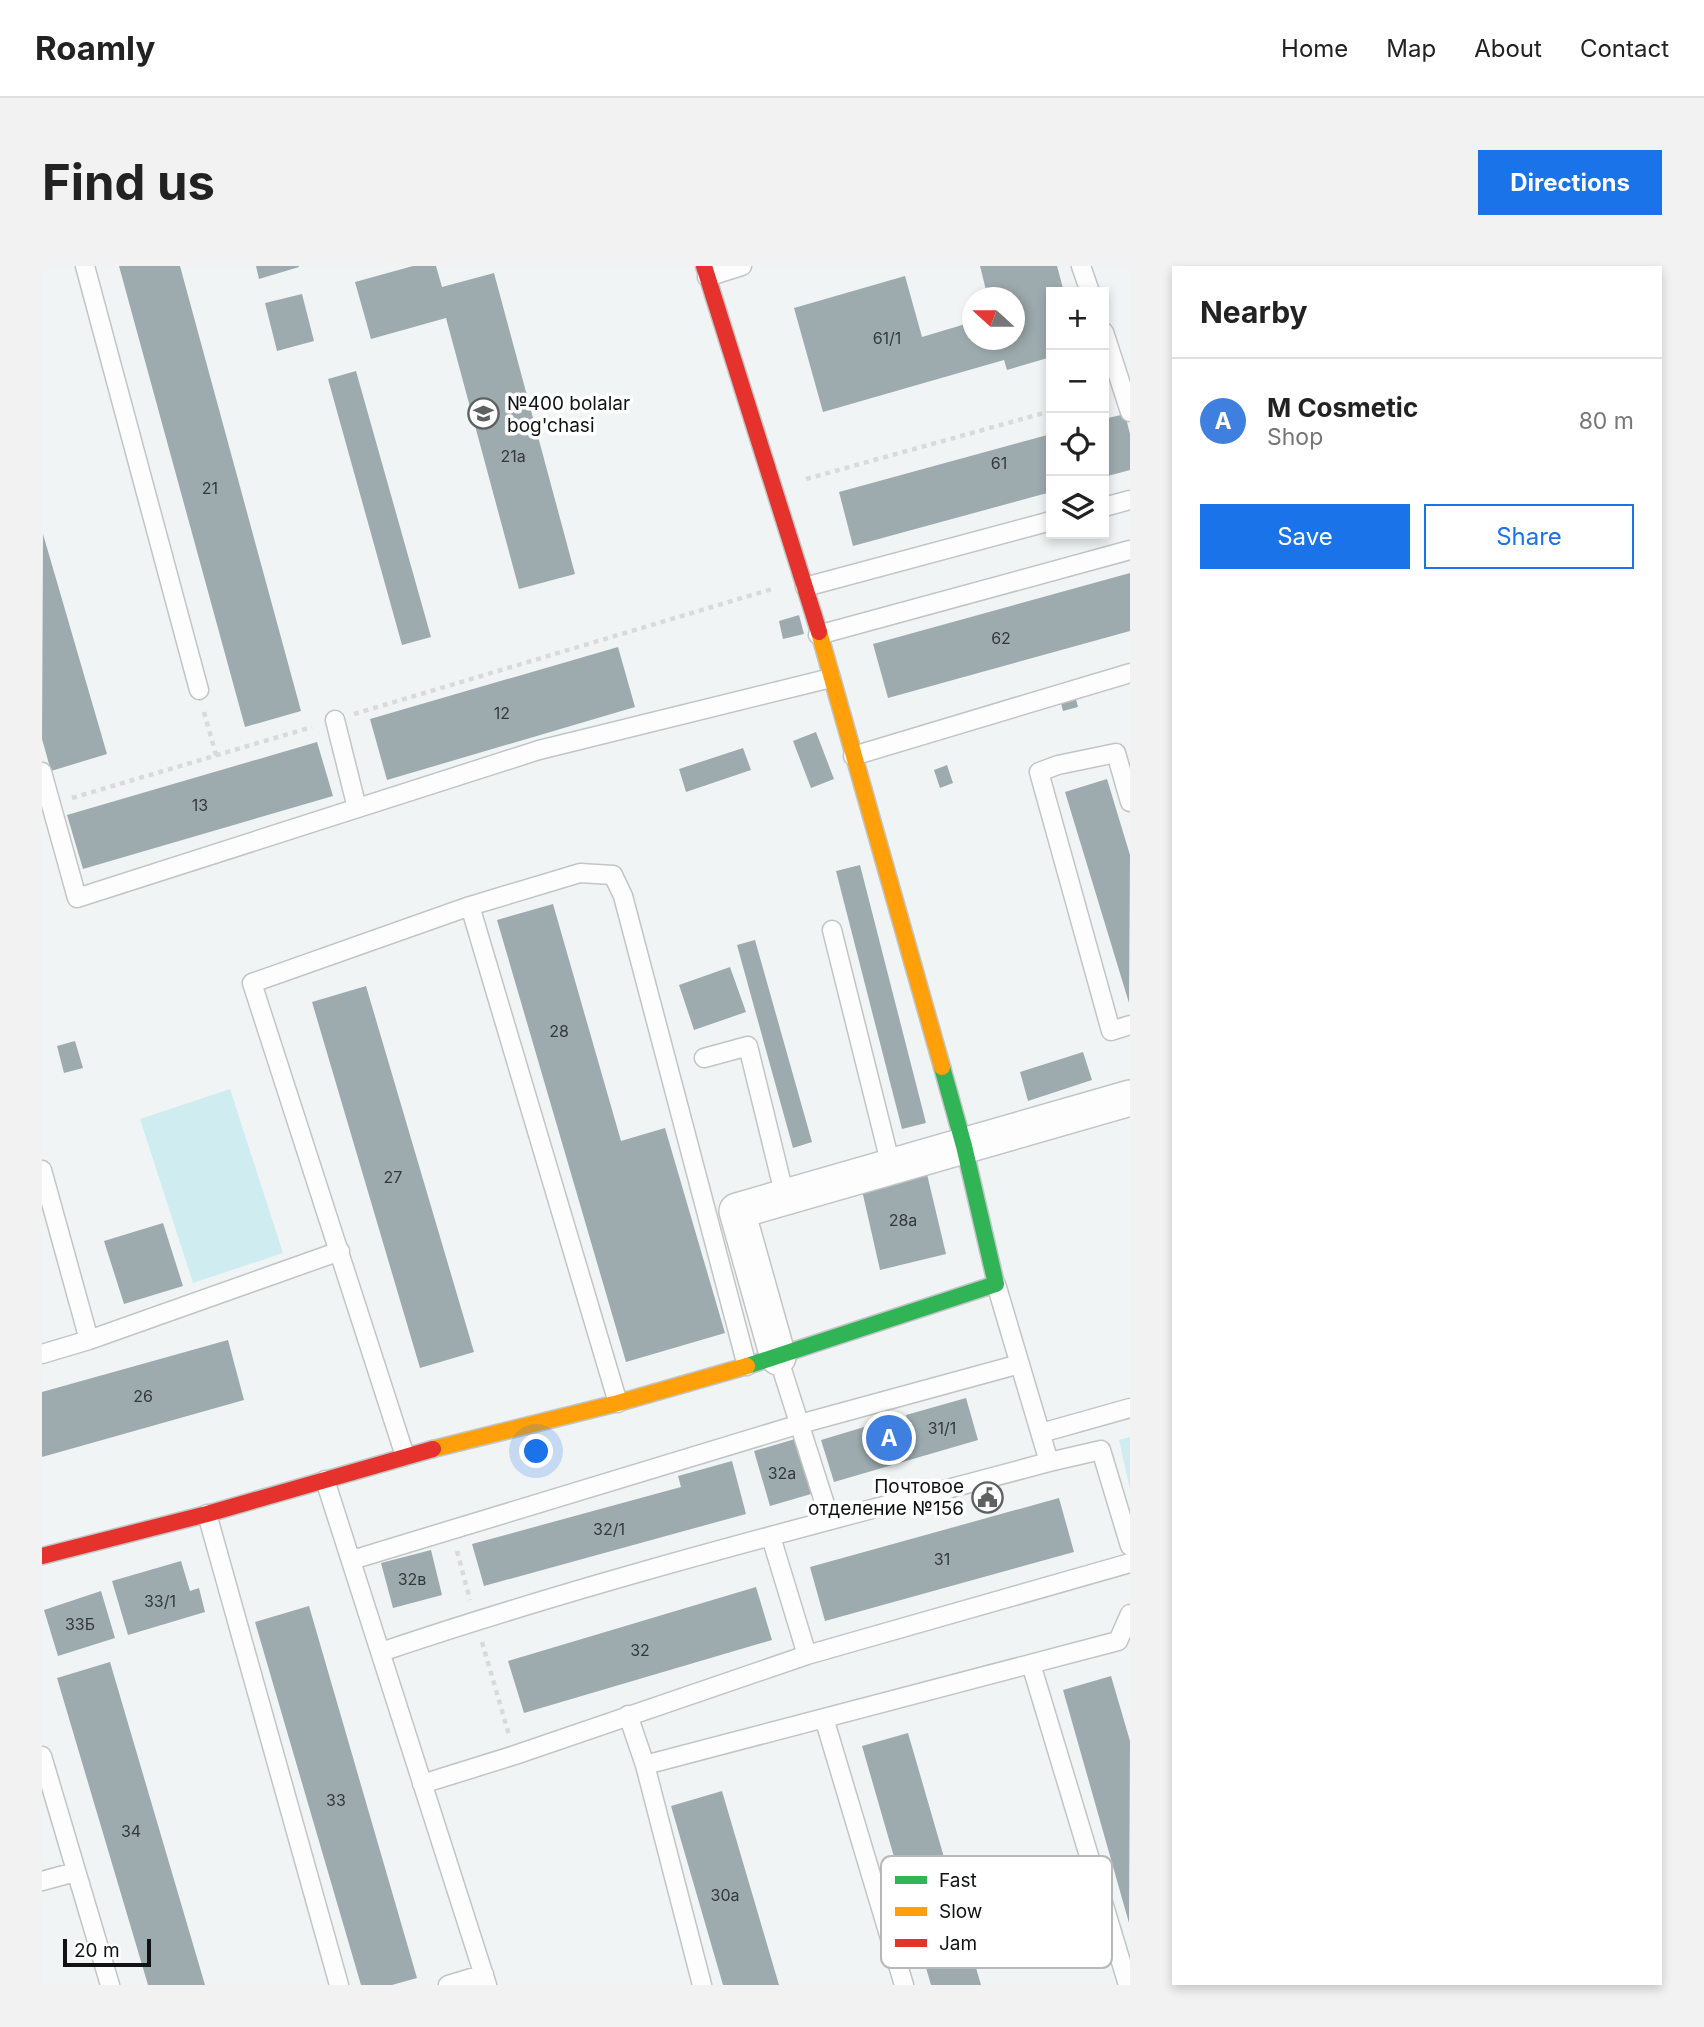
<!DOCTYPE html>
<meta charset="utf-8">
<style>
:root{--surface:#fff;--page:#f2f2f2;--text:#222;--muted:#767676;--line:#e0e0e0;--accent:#1a73e8}
body{margin:0;font-family:Inter,sans-serif;background:var(--page);color:var(--text)}
.controls{position:absolute;right:21px;top:21px;display:grid;overflow:hidden;border-radius:0px;box-shadow:0 4px 10px #0003}
.controls button{width:63px;height:63px;display:grid;place-items:center;padding:0;border:0;border-bottom:2px solid var(--line);background:var(--surface);color:var(--text);font:35px sans-serif}
.compass{position:absolute;left:920px;top:21px;width:63px;height:63px;border-radius:50%;background:var(--surface);box-shadow:0 4px 10px #0003;rotate:291deg}
.scale{position:absolute;left:21px;bottom:18px;width:88px;box-sizing:border-box;padding-left:7px;border:4px solid #101213;border-top:0;font-size:19px;line-height:24px;white-space:nowrap;color:#101213;-webkit-text-stroke:5px #fff;paint-order:stroke}
.you{position:absolute;left:495px;top:1186px;width:24px;height:24px;margin:-18px;border:5px solid #fff;border-radius:50%;background:#1a73e8;box-shadow:0 0 0 10px #1a73e833}
.badge{display:grid;place-items:center;width:46px;height:46px;border-radius:50%;background:var(--accent);color:#fff;font-size:23px;font-weight:700}
.pin{position:absolute;translate:-50% -50%;border:4px solid #fff;box-shadow:0 2px 7px #0006}
.list{margin:0;padding:0;list-style:none}
h2{display:flex;justify-content:space-between;align-items:center;height:91px;margin:0;padding:0 28px;font-size:30px}
h2 small{font-size:23px;font-weight:400;color:var(--muted)}
.list li{display:grid;grid-template-columns:46px 1fr auto;gap:21px;align-items:center;box-sizing:border-box;height:126px;padding:0 28px;border-top:2px solid var(--line)}
.list b{display:block;font-size:26px;white-space:nowrap}
.list p{margin:0;font-size:23px;white-space:nowrap;color:var(--muted)}
.list em{font-size:23px;font-style:normal;color:var(--muted)}
.actions{display:flex;gap:14px;padding:21px 28px}
.actions a{flex:1;padding:16px 0;border:2px solid var(--accent);border-radius:0px;text-align:center;font-size:24px;color:var(--accent)}
.actions .main{background:var(--accent);color:#fff}
.icon{flex:none;width:38px;height:38px;fill:none;stroke:currentColor;stroke-width:2;stroke-linecap:round;stroke-linejoin:round}
.map{position:relative;flex:none;width:1088px;height:1719px;overflow:hidden;border-radius:0px}
header{display:flex;align-items:center;gap:42px;box-sizing:border-box;height:98px;padding:0 35px;background:var(--surface);border-bottom:2px solid var(--line)}
header strong{font-size:33px}
nav{display:flex;gap:38px;margin-inline-start:auto;font-size:24px}
.intro{display:flex;align-items:center;justify-content:space-between;box-sizing:border-box;height:168px;padding:0 42px}
h1{margin:0;font-size:49px}
.button{padding:18px 32px;border-radius:0px;background:var(--accent);color:#fff;font-size:24px;font-weight:700}
main{display:flex;gap:42px;padding:0 42px}
aside{flex:1;background:var(--surface);border-radius:0px;box-shadow:0 4px 10px #0003}
.map>svg:first-child{display:block}
.green{fill:#cfecf1}
.building{fill:#9eabae}
.lines{fill:none;stroke-linecap:round;stroke-linejoin:round}
.lane-casing{stroke:#c2c5c6;stroke-width:21}
.street-casing{stroke:#c2c5c6;stroke-width:38}
.fast-casing{stroke:#c2c5c6;stroke-width:19}
.slow-casing{stroke:#c2c5c6;stroke-width:19}
.jam-casing{stroke:#c2c5c6;stroke-width:19}
.path{stroke:#d9dada;stroke-width:4.5;stroke-dasharray:5 5;stroke-linecap:butt}
.lane{stroke:#fdfdfe;stroke-width:18}
.street{stroke:#fdfdfe;stroke-width:35}
.fast{stroke:#30b455;stroke-width:16}
.slow{stroke:#ff9f0a;stroke-width:16}
.jam{stroke:#e5322d;stroke-width:16}
.labels{text-anchor:middle;dominant-baseline:central;stroke-width:7;stroke-linejoin:round;paint-order:stroke}
.number-label{font-size:16px;fill:#34383a}
.poi-label{font-size:19px;fill:#101213;stroke:#fff;text-anchor:start}
.key{fill:#fff;stroke:#b7b8b8;stroke-width:2}
.key-label{font-size:19px;fill:#101213}
</style>
<header>
<strong>Roamly</strong>
<nav><a>Home</a><a>Map</a><a>About</a><a>Contact</a></nav>
</header>
<div class="intro"><h1>Find us</h1><a class="button">Directions</a></div>
<main>
<div class="map">
<svg width="1088" height="1719" viewBox="0 0 1088 1719">
<rect width="100%" height="100%" fill="#f0f4f5"/>
<!-- green -->
<path class="green" d="M188,823L241,987L151,1017L98,853Z
M1088,1171V1223L1077,1174Z"/>
<!-- building -->
<path class="building" d="M77,0H138L259,445L203,461Z
M214,0H257V1L217,13Z
M371,0H394L400,21L452,7L533,308L477,323L404,52L329,73L313,16Z
M938,0H1015L1022,26H1009V91L965,104L962,94L781,146L752,42L863,10L880,71L930,56V74H972V32H946Z
M260,28L272,75L235,85L223,37Z
M314,105L389,371L360,379L286,113Z
M1083,148L1088,168V204L1062,211V153Z
M1009,168V226L811,280L797,226Z
M1,268L65,488L9,505L0,473Z
M1088,307V365L846,432L831,378Z
M757,349L762,368L741,373L737,355Z
M576,381L593,441L345,514L328,453Z
M1033,429L1036,441L1021,445L1018,433Z
M774,466L792,513L769,522L751,475Z
M275,476L291,530L41,603L25,549Z
M701,482L709,504L644,526L637,503Z
M905,499L911,517L898,522L892,504Z
M1065,513L1088,589L1087,737L1023,526Z
M818,599L884,857L860,863L794,605Z
M511,638L579,875L623,862L683,1067L584,1096L455,654Z
M713,674L770,876L751,882L695,679Z
M688,701L704,746L652,764L637,719Z
M324,720L432,1086L378,1102L270,736Z
M33,775L41,802L22,807L15,780Z
M1041,786L1050,814L986,835L978,806Z
M884,904L904,988L838,1004L819,920Z
M121,957L141,1020L82,1038L62,975Z
M186,1074L202,1134L0,1191V1126Z
M924,1132L936,1174L792,1216L779,1174L862,1149L872,1180L864,1149Z
M753,1173L769,1228L728,1240L712,1185Z
M690,1195L704,1248L442,1320L430,1278L639,1221L636,1210Z
M1017,1232L1032,1286L783,1355L768,1301Z
M389,1284L400,1329L351,1342L339,1297Z
M139,1295L148,1325L157,1322L163,1346L86,1369L70,1315Z
M714,1321L730,1374L482,1447L466,1395Z
M59,1325L73,1372L16,1390L2,1344Z
M267,1340L375,1712L350,1719H319L213,1356Z
M68,1396L163,1719H106L15,1412Z
M1069,1410L1088,1475L1087,1657L1021,1424Z
M866,1467L939,1719H889L820,1480Z
M680,1525L737,1719H681L629,1540Z"/>
<g class="lines">
<defs>
<path id="lane" d="M43,0L157,424
M1039,0L1048,26
M665,11L700,0
M1062,66L1088,146
M1062,241L1088,234
M763,321L1009,255
M776,369L1088,284
M293,454L315,542
M811,490L1088,407
M0,506L35,632L497,484L789,412
M1088,536L1074,487L1016,499L997,506L1069,765L1088,759
M428,640L576,1137
M790,664L849,900
M662,792L706,780L743,931
M0,904L47,1074
M954,1018L1007,1196L1059,1184L1088,1280
M0,1088L47,1074L298,985
M736,1091L788,1254
M999,1167L1088,1142
M363,1190L210,717L428,640L538,607L571,609L581,630L705,1100
M283,1214L445,1719
M165,1248L297,1719
M729,1271L765,1389
M310,1294L758,1158L978,1098
M339,1386C558,1312 783,1256 1007,1196
M989,1398L1086,1719
M586,1449L603,1499
M782,1452L862,1719
M0,1490L68,1719
M380,1518L473,1489L765,1389L1088,1297
M0,1615L33,1606
M406,1719L442,1708
M660,1719L603,1499L1076,1375L1088,1348"/>
<path id="street" d="M736,1091L695,945L1088,832"/>
<path id="fast" d="M705,1100L954,1018L922,880L900,801"/>
<path id="slow" d="M777,366L900,801
M391,1183L576,1137L705,1100"/>
<path id="jam" d="M662,0L777,366
M0,1290L165,1248L391,1183"/>
</defs>
<!-- lane casing -->
<use href="#lane" class="lane-casing"/>
<!-- street casing -->
<use href="#street" class="street-casing"/>
<!-- fast casing -->
<use href="#fast" class="fast-casing"/>
<!-- slow casing -->
<use href="#slow" class="slow-casing"/>
<!-- jam casing -->
<use href="#jam" class="jam-casing"/>
<!-- path -->
<path class="path" d="M764,213L1009,145
M162,446L174,489
M312,448L730,323
M30,532L270,461
M415,1285L428,1334
M440,1376L467,1469"/>
<!-- lane -->
<use href="#lane" class="lane"/>
<!-- street -->
<use href="#street" class="street"/>
<!-- fast -->
<use href="#fast" class="fast"/>
<!-- slow -->
<use href="#slow" class="slow"/>
<!-- jam -->
<use href="#jam" class="jam"/>
</g>
<!-- icons -->
<defs>
<symbol id="school-ring" viewBox="-11 -11 22 22"><circle r="9.5" fill="#fff" stroke="#5e6162" stroke-width="1.5"/><path d="M0-5L7-2L0 1L-7-2ZM-4 1L0 2.5L4 1V4Q0 6-4 4Z" fill="#5e6162"/></symbol>
<symbol id="civic-ring" viewBox="-11 -11 22 22"><circle r="9.5" fill="#fff" stroke="#5e6162" stroke-width="1.5"/><path d="M-.6-6.5H3V-4.5H.6V-3L4-1V1h2V6H-6V1h2V-1L-.6-3ZM-1.2 2.5V6h2.4V2.5Z" fill="#5e6162"/></symbol>
</defs>
<g fill-rule="evenodd">
<use href="#school-ring" x="424" y="130" width="35" height="35"/>
<use href="#civic-ring" x="928" y="1214" width="35" height="35"/>
</g>
<g class="labels">
<!-- number labels -->
<g class="number-label">
<text x="845" y="72">61/1</text>
<text x="471" y="190">21a</text>
<text x="957" y="197">61</text>
<text x="168" y="222">21</text>
<text x="959" y="372">62</text>
<text x="460" y="447">12</text>
<text x="158" y="539">13</text>
<text x="517" y="765">28</text>
<text x="351" y="911">27</text>
<text x="861" y="954">28a</text>
<text x="101" y="1130">26</text>
<text x="900" y="1162">31/1</text>
<text x="740" y="1207">32a</text>
<text x="567" y="1263">32/1</text>
<text x="900" y="1293">31</text>
<text x="370" y="1313">32в</text>
<text x="118" y="1335">33/1</text>
<text x="38" y="1358">33Б</text>
<text x="598" y="1384">32</text>
<text x="294" y="1534">33</text>
<text x="89" y="1565">34</text>
<text x="683" y="1629">30a</text>
</g>
<!-- poi labels -->
<g class="poi-label">
<text x="465" y="137">№400 bolalar<tspan x="465" dy="22">bog'chasi</tspan></text>
<text x="922" y="1220" text-anchor="end">Почтовое<tspan x="922" dy="22">отделение №156</tspan></text>
</g>
</g>
<!-- legend -->
<rect x="839" y="1590" width="231" height="112" rx="10" class="key"/>
<rect x="853" y="1610" width="32" height="8" fill="#30b455"/>
<rect x="853" y="1641" width="32" height="9" fill="#ff9f0a"/>
<rect x="853" y="1673" width="32" height="8" fill="#e5322d"/>
<g class="key-label">
<text x="897" y="1621">Fast</text>
<text x="897" y="1652">Slow</text>
<text x="897" y="1684">Jam</text>
</g>
</svg>
<div class="controls">
<button>+</button>
<button>−</button>
<button><svg class="icon" aria-label="locate" viewBox="0 0 24 24"><circle cx="12" cy="12" r="6"/><path d="M12 2v4M12 18v4M2 12h4M18 12h4"/></svg></button>
<button><svg class="icon" aria-label="layers" viewBox="0 0 24 24"><path d="M12 4l9 5-9 5-9-5zM3 14l9 5 9-5"/></svg></button>
</div>
<svg class="compass" viewBox="-18 -18 36 36"><path d="M0-13l5 13h-10z" fill="#e53935"/><path d="M0 13l5-13h-10z" fill="#767676"/></svg>
<div class="scale">20 m</div>
<div class="you"></div>
<div class="pin badge" style="left:847px;top:1172px;background:#3f7fe0">A</div>
</div>
<aside>
<h2>Nearby<small></small></h2>
<ul class="list">
<li><span class="badge" style="background:#3f7fe0">A</span><div><b>M Cosmetic</b><p>Shop</p></div><em>80 m</em></li>
</ul>
<div class="actions"><a class="main">Save</a><a>Share</a></div>
</aside>
</main>
